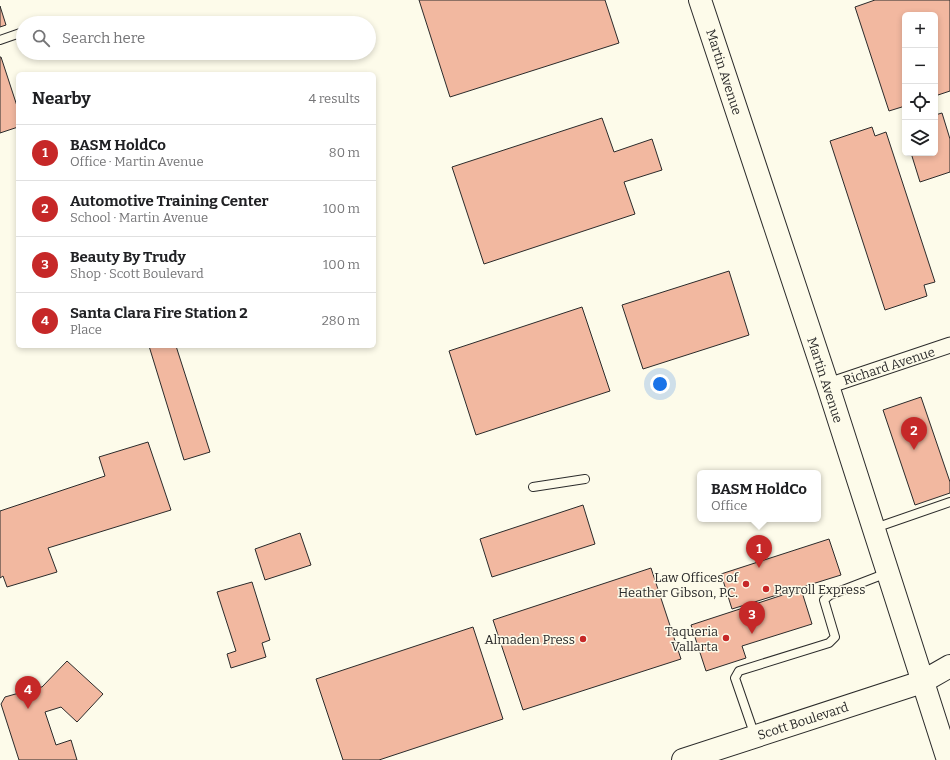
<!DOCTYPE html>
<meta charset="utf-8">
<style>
:root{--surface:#fff;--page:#f6f6f6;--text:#202124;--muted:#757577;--line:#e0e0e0;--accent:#c62828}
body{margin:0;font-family:Bitter,serif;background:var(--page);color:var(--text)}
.controls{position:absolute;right:12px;top:12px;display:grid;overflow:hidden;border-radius:6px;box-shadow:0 2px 6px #0003}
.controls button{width:36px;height:36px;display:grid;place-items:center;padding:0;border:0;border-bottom:1px solid var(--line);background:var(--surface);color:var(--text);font:20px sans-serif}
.you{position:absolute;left:660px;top:384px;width:14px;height:14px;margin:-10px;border:3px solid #fff;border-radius:50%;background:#1a73e8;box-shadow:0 0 0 6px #1a73e833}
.badge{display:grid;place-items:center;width:26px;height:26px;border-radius:50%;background:var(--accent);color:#fff;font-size:13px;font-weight:700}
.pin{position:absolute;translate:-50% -33px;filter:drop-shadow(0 1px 2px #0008)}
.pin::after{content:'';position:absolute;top:21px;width:14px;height:12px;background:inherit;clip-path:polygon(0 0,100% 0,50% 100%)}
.popup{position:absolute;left:697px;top:470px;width:124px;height:52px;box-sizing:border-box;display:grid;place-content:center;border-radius:6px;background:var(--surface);filter:drop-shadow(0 1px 3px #0005);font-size:13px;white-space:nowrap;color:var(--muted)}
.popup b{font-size:15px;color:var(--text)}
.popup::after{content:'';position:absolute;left:50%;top:100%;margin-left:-8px;border:8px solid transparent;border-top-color:var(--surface)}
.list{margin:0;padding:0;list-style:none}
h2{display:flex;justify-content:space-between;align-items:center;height:52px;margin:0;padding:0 16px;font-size:17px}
h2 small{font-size:13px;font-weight:400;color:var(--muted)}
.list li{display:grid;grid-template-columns:26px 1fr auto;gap:12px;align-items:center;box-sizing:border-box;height:56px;padding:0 16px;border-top:1px solid var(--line)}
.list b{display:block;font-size:15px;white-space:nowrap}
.list p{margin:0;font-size:13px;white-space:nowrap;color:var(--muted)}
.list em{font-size:13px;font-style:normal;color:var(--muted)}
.icon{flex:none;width:22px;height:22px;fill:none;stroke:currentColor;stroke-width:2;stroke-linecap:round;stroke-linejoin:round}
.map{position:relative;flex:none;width:950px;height:760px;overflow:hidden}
.search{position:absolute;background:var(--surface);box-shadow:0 2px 6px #0003;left:16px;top:16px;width:360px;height:44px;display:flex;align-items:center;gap:10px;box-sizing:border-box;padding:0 14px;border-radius:22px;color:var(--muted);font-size:15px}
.panel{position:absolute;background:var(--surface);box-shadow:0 2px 6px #0003;left:16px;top:72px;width:360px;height:276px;border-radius:6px}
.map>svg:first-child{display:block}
.building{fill:#f2b8a0;stroke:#2b2b2b}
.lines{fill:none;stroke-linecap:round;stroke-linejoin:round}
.lane-casing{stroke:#2b2b2b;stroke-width:10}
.street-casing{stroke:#2b2b2b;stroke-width:17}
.secondary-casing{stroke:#2b2b2b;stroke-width:24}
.lane{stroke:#fdfbea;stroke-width:8}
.street{stroke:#fdfbea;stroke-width:15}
.secondary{stroke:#fdfbea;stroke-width:22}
.poi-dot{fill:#c62828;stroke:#fdfbea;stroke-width:1.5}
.labels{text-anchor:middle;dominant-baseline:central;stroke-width:3;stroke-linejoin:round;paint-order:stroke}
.street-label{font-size:13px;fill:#2b2b2b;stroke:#fdfbea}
.poi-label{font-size:13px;fill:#2b2b2b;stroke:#fdfbea;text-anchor:end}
</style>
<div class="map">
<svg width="950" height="760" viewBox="0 0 950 760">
<rect width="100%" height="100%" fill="#fdfbea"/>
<!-- building -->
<path class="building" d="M419,0H605L619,43L450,97Z
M875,0H950V91L935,96V15H905V106L889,111L855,7Z
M0,6L6,25L0,27Z
M0,57H1L18,109V127L0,133Z
M942,113L950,139V172L920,182L911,153H935V115Z
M602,118L614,152L652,139L662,170L624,182L635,214L484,264L452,167Z
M872,127L875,136L886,132L935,282L924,285L927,296L885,310L830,141Z
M729,271L749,335L643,369L622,305Z
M582,307L610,391L476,435L449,351Z
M149,346H176L210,452L184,460Z
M921,397L950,482V493L915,505L883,410Z
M148,442L171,510L48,548L57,572L7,587L3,576L0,578V511L105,476L99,457Z
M583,505L595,544L492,577L480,539Z
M300,533L311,565L265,580L255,549Z
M829,539L841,575L732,609L721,574Z
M651,568L681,659L523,710L493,620Z
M252,582L270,640L262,643L266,657L231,668L227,654L236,651L217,592Z
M801,589L812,624L742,646L746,658L706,671L691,625Z
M473,627L503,719L379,760H343L316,679Z
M67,661L103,694L77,722L61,707L45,712L56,745L71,740L77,760H19L1,704L5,697L19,693L31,687H42Z"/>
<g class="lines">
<defs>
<path id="lane" d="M0,40L23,32
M533,487L585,479
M875,528L950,502
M755,736L735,678L739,671L829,643L835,637L824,600L830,595L887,573"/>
<path id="street" d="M828,386L950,345"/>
<path id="secondary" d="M700,0L828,386L948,760
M683,760L922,682L950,666"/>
</defs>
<!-- lane casing -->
<use href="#lane" class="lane-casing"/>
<!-- street casing -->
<use href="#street" class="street-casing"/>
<!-- secondary casing -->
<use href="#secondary" class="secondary-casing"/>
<!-- lane -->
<use href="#lane" class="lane"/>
<!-- street -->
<use href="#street" class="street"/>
<!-- secondary -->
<use href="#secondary" class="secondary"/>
</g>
<!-- markers -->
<g class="poi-dot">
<circle cx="746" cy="584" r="4"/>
<circle cx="766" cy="589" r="4"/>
<circle cx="726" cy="638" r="4"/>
<circle cx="583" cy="639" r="4"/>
</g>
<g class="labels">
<!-- street labels -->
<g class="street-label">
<text transform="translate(724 72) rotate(72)">Martin Avenue</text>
<text transform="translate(889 366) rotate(-18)">Richard Avenue</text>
<text transform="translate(825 380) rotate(72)">Martin Avenue</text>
<text transform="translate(803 721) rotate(-18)">Scott Boulevard</text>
</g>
<!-- poi labels -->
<g class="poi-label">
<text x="738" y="577">Law Offices of<tspan x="738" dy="15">Heather Gibson, P.C.</tspan></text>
<text x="774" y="589" text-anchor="start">Payroll Express</text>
<text x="718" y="631">Taqueria<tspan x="718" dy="15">Vallarta</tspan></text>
<text x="575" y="639">Almaden Press</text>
</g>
</g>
</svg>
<div class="controls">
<button>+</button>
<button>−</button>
<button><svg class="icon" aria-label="locate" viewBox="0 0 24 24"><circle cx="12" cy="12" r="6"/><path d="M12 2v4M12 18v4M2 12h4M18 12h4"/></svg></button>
<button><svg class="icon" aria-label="layers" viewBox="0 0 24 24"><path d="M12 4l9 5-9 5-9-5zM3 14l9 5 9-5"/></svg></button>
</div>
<div class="you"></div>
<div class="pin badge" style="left:759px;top:568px">1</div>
<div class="popup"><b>BASM HoldCo</b>Office</div>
<div class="pin badge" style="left:914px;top:450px">2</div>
<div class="pin badge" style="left:752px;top:634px">3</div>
<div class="pin badge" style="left:28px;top:709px">4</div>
<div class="search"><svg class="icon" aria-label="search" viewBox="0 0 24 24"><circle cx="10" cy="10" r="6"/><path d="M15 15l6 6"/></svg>Search here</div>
<section class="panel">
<h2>Nearby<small>4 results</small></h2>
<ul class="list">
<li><span class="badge">1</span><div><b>BASM HoldCo</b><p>Office · Martin Avenue</p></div><em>80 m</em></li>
<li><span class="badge">2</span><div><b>Automotive Training Center</b><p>School · Martin Avenue</p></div><em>100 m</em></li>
<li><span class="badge">3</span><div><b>Beauty By Trudy</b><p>Shop · Scott Boulevard</p></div><em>100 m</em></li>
<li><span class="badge">4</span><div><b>Santa Clara Fire Station 2</b><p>Place</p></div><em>280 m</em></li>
</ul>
</section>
</div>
